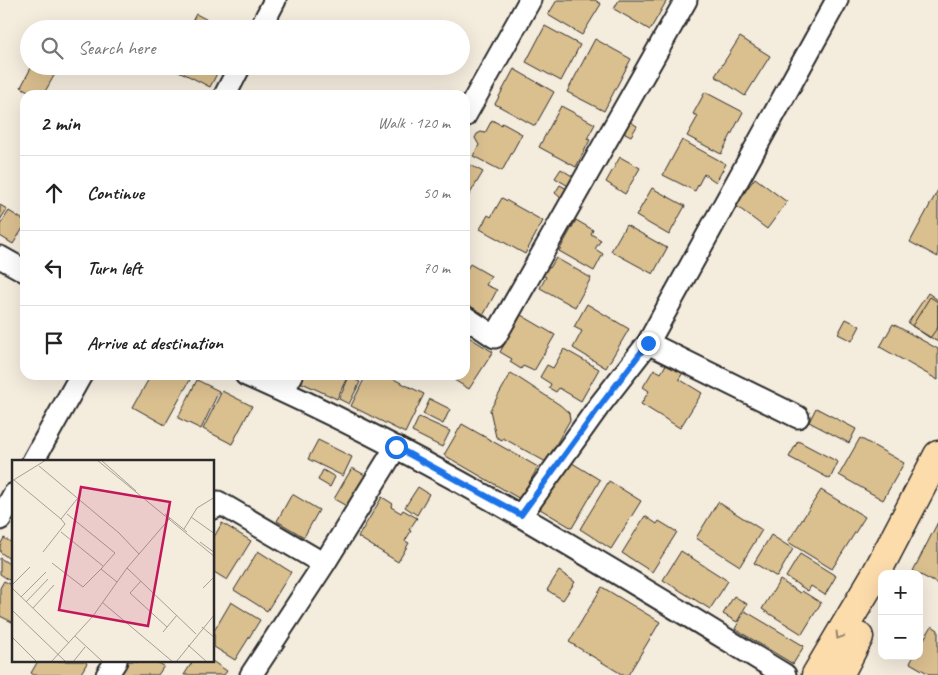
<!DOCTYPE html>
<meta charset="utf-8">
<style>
:root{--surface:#fff;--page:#f6f6f6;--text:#222;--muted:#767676;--line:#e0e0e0}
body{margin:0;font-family:Caveat,sans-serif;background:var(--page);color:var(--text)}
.controls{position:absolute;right:15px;bottom:15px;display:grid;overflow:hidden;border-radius:10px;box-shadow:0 5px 20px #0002}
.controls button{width:45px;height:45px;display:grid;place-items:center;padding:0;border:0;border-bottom:1px solid var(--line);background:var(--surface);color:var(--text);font:25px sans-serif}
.stop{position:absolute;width:15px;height:15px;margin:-11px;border:4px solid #1a73e8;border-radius:50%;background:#fff}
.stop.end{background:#1a73e8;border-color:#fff;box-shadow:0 1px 5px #0008}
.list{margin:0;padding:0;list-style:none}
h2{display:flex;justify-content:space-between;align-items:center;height:65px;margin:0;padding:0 20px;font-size:21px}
h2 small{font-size:16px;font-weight:400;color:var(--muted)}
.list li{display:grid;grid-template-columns:32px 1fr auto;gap:15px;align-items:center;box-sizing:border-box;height:75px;padding:0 20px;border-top:1px solid var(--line)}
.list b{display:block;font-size:19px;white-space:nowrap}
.list em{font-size:16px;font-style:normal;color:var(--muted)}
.icon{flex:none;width:28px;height:28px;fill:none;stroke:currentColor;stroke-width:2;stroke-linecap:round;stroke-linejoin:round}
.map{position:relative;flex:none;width:938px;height:675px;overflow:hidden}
.search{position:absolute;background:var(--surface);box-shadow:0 5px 20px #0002;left:20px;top:20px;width:450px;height:55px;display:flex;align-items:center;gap:12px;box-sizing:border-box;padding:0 18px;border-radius:28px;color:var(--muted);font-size:19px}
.panel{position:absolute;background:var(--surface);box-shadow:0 5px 20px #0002;left:20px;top:90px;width:450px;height:290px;border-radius:15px}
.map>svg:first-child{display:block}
.building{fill:#dabf8f;stroke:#2b2b2b}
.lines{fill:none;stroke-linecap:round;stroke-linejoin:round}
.minor-casing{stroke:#2b2b2b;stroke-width:25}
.major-casing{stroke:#2b2b2b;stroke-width:31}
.minor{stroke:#fff;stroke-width:21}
.major{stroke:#fddcac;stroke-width:28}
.oneway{stroke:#94846c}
.route{stroke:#1a73e8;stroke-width:6}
.inset-road{fill:none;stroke:#a49f96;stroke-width:1}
.view{fill:#c2185b;fill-opacity:0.15;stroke:#c2185b;stroke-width:2.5}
.inset-edge{fill:none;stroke:#2b2b2b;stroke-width:2.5}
</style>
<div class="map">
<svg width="938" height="675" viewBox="0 0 938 675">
<rect width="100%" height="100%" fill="#f4ecdd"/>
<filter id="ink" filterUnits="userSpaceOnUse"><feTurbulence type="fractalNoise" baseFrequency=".02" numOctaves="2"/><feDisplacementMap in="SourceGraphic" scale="10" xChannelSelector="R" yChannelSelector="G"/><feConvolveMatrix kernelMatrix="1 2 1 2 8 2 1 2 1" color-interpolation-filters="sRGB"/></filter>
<g filter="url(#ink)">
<!-- building -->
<path class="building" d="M557,0H595L601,4L582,35L548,15Z
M619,0H667L650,30L614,9Z
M196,14L225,29H188Z
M545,26L580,45L561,81L526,62Z
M740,37L770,56L745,96L715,76Z
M595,39L631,59L604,111L567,92Z
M32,66L59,67L43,95H35L21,87Z
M169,66H221L210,87Z
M514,69L554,92L535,126L495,104Z
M705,92L743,112L721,154L687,136L698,116L693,114Z
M561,106L595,124L587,139L590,140L576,167L539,147Z
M492,120L501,125L502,123L522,134L502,171L473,156L479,145L475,138L477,134L481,132L485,133Z
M627,120L637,126L631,136L621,131Z
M682,140L726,164L716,182L704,174L695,191L663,175Z
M620,157L640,168L625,194L606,182Z
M465,162L483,172L465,202Z
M561,169L575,178L570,187L555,178Z
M755,178L787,202L767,229L735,205Z
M560,185L567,189L561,198L555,193Z
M652,188L685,206L669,235L636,216Z
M938,190V257L910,242Z
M502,198L543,221L525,254L480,229L488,215L491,217Z
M0,205L7,209L0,220Z
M9,211L25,221V225L13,244L0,236V225Z
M576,220L593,230L591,234L601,240L595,249L603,254L594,271L559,251Z
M626,225L667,248L653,274L611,251Z
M556,258L591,278L575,307L540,288L546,277L542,275L547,266L550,268Z
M470,264L491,276L486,285L497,290L484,314L469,306L468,309L465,307V272Z
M928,293L938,300V327L930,338L908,323Z
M930,297L938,302V342L912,326Z
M587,304L629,329L606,368L573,348L582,331L574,327Z
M521,315L555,335L534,371L523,366L521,369L510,362L512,359L500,352L506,341L503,340L510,328L513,329Z
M846,319L860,326L852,341L838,334Z
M893,324L938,349V380L880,347Z
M467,336L493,352L469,389L446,375H465V339Z
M564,349L599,369L581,401L559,388L556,392L549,388L551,384L540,377L547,365L553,368Z
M668,361L684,371L679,379L702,393L680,428L641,404L649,391L643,387L654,369L661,373Z
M511,373L560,405L569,413L570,420L546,462L503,438L502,440L496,437L490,410Z
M151,375H181L190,380L165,425L133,407Z
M303,375H348L337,399L300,382Z
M366,375H385L424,394L405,433L351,406Z
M349,377L360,382L349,404L339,399Z
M197,380L219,391L201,429L178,418Z
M222,391L252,406L232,444L203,429Z
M430,399L450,409L443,424L423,414Z
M816,408L856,429L849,443L809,422Z
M419,417L450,431L442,447L412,432Z
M462,424L538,467L520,499L444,455Z
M860,438L904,463L883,500L839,475Z
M318,440L352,457L343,476L308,459Z
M798,441L838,462L830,479L789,457Z
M564,458L600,480L572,528L535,506Z
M352,468L367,476L350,508L334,499Z
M323,470L335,477L330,487L318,480Z
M609,481L641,501L611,549L580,529Z
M418,487L429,494L417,515L405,507Z
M821,490L865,517L832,569L788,542Z
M292,494L319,510L304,537L277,521Z
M382,497L393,504L391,507L401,513L403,510L417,518L409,530L411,531L405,541L409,543L398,562L358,537Z
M718,502L762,530L740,566L696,538Z
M645,516L657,524L659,521L677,532L652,572L622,553Z
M938,522V584L913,571Z
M222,523L251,541L227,580L214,572V537Z
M771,535L793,549L777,577L754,563Z
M4,538L14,544V555L11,560L0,552V545Z
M258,551L291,572L267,611L234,590Z
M681,551L728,581L710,609L663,580Z
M800,554L836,576L825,595L811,586L808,591L786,577Z
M0,558L14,567V583L0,574Z
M559,571L575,582L563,600L547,590Z
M780,580L800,593L802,591L821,603L802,634L762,609Z
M4,581L14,586V623L0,616V588Z
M602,587L660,622L628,675H623L569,642Z
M734,596L747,604L737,622L723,614Z
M231,602L260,620L235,660L214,647V631Z
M745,611L804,646L793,664L735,629Z
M932,626L938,630V675H931L910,663L914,656H919V647Z
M38,661H84L87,663L80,675H34L31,673Z
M123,661H155L164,666L158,675H115Z
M193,661H212L227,671L224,675H184Z"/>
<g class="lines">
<defs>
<path id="minor" d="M260,29L275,0
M225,95L240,66
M465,116L530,0
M0,257L25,271
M465,317L495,337L686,0
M648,343L798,417
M246,375C435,458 609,568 785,675
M283,391L292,375
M33,461L81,375
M214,508L218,502L324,564
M521,515L599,406L648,343L837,0
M0,519L14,494
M107,675L116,661
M251,675L324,564L396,447"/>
<path id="major" d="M816,675L877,572L938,455
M839,675L859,637"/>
</defs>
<!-- minor casing -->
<use href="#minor" class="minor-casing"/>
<!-- major casing -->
<use href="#major" class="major-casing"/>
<!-- minor -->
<use href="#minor" class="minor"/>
<!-- major -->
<use href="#major" class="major"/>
</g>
<!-- one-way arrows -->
<defs><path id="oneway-chevron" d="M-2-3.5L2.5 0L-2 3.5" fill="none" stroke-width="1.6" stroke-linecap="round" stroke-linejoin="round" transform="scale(1.25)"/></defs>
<use class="oneway" href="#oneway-chevron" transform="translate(839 636) rotate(121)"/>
</g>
<g class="lines" filter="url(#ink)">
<!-- route -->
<path class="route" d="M396,447L521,515L600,406L648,343"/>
</g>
<!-- overview -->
<g transform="translate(12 460)">
<rect width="202" height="202" fill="#f4ecdd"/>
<path class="inset-road" d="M85,0L203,97M89,0L124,31M27,6L107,73L127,94M2,20L49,59L65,39M0,21L34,0M55,54L103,93L89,109M153,54L175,72M179,57L203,74M172,69L185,48L203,37M49,72L91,106M188,82L203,93M31,92L53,64L49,59M40,103L71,127L89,109L105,122M115,108L184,174M129,121L118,133L155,167M0,125L18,107M0,128L57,183M191,128L203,116M9,137L34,112M14,142L36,119M91,143L161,202M21,148L42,125M1,151L54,202M190,167L203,178M151,172L165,155M63,176L91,202M0,177L25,202M176,185L195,202M39,202L81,156L115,108L158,58M61,202L73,187M164,202L203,154"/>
<path class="view" d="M69,27L158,42L136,166L47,150Z"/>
<rect width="202" height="202" class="inset-edge"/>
</g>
</svg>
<div class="controls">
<button>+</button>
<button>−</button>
</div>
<div class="stop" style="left:396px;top:447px"></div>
<div class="stop end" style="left:648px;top:343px"></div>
<div class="search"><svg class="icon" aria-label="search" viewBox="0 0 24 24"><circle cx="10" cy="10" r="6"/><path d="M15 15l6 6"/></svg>Search here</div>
<section class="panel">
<h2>2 min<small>Walk · 120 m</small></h2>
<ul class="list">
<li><svg class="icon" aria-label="ahead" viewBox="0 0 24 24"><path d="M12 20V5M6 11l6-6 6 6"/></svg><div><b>Continue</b></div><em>50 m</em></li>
<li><svg class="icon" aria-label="left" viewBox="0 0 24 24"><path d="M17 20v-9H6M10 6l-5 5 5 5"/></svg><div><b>Turn left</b></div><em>70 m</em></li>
<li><svg class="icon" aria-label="arrive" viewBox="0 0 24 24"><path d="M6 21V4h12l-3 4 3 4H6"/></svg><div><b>Arrive at destination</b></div></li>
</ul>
</section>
</div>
